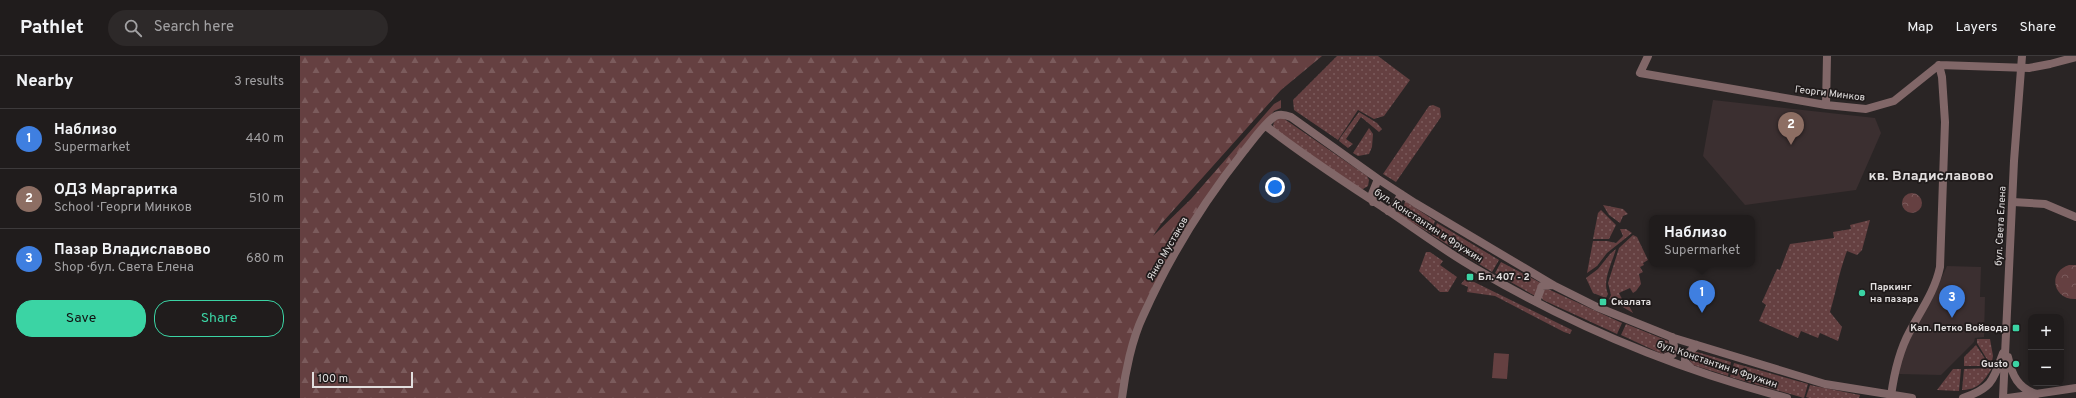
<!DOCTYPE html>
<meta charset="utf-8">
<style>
:root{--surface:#201c1c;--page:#2d2929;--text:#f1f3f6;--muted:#a2a1a3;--line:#3d3a3b;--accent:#3bd4a4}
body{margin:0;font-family:Overpass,sans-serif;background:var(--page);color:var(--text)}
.controls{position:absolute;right:12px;bottom:12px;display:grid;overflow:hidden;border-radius:8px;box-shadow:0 2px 10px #0003}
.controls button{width:36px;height:36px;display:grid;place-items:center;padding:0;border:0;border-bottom:1px solid var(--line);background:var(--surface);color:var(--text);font:20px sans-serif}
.scale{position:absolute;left:12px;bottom:10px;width:101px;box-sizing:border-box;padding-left:4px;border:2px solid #e1dede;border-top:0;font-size:11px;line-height:14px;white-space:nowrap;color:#e1dede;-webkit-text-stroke:3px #201b1b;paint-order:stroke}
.you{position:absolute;left:975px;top:131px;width:14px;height:14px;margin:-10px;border:3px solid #fff;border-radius:50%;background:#1a73e8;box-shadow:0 0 0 6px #1a73e833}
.badge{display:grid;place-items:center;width:26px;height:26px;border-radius:50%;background:var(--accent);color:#fff;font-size:13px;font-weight:700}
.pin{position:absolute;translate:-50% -33px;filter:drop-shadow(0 1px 2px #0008)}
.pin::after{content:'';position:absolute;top:21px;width:14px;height:12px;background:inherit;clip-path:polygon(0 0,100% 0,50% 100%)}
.popup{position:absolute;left:1349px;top:159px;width:106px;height:52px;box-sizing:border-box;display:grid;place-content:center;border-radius:8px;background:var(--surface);filter:drop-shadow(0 1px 3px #0005);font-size:13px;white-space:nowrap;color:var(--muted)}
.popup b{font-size:15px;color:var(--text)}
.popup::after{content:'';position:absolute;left:50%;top:100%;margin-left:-8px;border:8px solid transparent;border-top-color:var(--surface)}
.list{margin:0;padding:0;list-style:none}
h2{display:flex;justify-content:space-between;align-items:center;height:52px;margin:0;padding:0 16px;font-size:17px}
h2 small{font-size:13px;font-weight:400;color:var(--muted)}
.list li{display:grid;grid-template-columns:26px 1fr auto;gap:12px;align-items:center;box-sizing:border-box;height:60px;padding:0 16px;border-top:1px solid var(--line)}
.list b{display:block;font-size:15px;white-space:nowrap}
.list p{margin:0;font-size:13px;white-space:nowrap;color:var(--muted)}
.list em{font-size:13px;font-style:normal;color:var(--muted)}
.actions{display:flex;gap:8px;padding:12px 16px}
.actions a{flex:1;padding:9px 0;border:1px solid var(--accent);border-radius:16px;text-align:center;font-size:14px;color:var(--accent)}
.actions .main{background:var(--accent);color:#111}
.icon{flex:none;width:22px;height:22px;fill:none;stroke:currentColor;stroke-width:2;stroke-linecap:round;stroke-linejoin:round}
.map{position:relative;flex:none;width:1776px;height:342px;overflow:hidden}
header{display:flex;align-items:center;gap:24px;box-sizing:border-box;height:56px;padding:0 20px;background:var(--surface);border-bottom:1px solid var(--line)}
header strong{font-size:19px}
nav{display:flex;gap:22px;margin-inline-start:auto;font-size:14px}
.search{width:280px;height:36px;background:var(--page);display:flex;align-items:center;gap:10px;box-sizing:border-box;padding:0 14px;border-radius:22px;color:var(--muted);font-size:15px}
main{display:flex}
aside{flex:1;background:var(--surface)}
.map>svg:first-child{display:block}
.built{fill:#3b2f30}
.grass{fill:url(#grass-dots)}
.forest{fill:url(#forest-firs)}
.park{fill:url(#park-crowns)}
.garden{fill:#654041}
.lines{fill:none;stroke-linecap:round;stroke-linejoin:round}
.minor{stroke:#816768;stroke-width:8}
.tertiary{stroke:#816768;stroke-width:8}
.poi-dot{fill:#3bd4a4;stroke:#201b1b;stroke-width:1.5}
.labels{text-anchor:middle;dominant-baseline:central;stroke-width:3.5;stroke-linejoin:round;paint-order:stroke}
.street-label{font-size:10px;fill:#e1dede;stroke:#201b1b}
.poi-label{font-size:10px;font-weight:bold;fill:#e1dede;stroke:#201b1b;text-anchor:start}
.district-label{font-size:14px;font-weight:bold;fill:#e1dede;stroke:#201b1b}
</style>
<header>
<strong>Pathlet</strong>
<div class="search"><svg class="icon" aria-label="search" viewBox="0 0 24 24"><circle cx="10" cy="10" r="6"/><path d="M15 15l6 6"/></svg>Search here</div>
<nav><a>Map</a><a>Layers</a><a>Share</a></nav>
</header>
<main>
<aside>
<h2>Nearby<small>3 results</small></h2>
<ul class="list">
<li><span class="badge" style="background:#3f7fe0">1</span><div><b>Наблизо</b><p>Supermarket</p></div><em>440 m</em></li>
<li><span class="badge" style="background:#8d6e63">2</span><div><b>ОДЗ Маргаритка</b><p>School · Георги Минков</p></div><em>510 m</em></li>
<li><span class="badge" style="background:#3f7fe0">3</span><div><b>Пазар Владиславово</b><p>Shop · бул. Света Елена</p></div><em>680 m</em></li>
</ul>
<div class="actions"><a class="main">Save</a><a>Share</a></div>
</aside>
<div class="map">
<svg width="1776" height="342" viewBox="0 0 1776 342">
<defs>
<pattern id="grass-dots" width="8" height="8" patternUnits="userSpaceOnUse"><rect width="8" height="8" fill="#654041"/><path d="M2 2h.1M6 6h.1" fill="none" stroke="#7b5b5c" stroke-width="1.8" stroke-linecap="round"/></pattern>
<pattern id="forest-firs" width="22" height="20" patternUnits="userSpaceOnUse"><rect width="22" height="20" fill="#654041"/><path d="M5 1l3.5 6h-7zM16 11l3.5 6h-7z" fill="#7b5b5c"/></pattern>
<pattern id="park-crowns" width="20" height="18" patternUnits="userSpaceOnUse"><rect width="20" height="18" fill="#654041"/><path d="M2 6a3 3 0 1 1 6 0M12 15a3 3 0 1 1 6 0" fill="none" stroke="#7b5b5c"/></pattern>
</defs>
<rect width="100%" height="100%" fill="#2a2525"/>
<!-- built -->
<path class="built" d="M1413,44L1575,62L1581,77L1556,134L1445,149L1403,100Z
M1647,210L1681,211L1680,241H1685L1684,281L1675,282L1674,286L1641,319L1599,318L1601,302L1608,281L1632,242Z"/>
<!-- grass -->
<path class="grass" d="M1037,0H1078L1110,24L1084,60L1074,63L1058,54L1038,84L994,54L993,44Z
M1133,49L1140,52L1141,61L1096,126L1083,118L1129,50Z
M1059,56L1077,67L1082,73L1079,76L1061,61L1046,83L1053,88L1048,92L1039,85L1040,82Z
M976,62H983L1067,120L1069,124L1068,130L1063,133L1058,132L974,73L973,69Z
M1069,72L1073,78L1072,91L1069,98L1058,100L1053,97Z
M1105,145L1135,165L1130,177L1096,157L1104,150Z
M1303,149L1323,153L1328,158L1323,160L1320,167L1309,159Z
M1301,154L1316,169L1309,183H1293L1298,157Z
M1570,164L1562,194L1557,199L1547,195C1539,216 1536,236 1530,256L1542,271L1538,285L1520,277L1518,282L1501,275L1498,282L1459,265L1466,249L1462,246L1477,213L1480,214L1490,188L1534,182L1533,176L1551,173L1550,169Z
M1137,167L1199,204L1192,216L1132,179Z
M1320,173H1326L1332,177L1307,197L1297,210L1287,217L1293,185H1307L1316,187L1323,180Z
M1333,179L1337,181L1348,204L1343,207L1344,209L1340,211L1343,216L1339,218L1341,228L1336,235L1333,237L1330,232L1319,237L1326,251L1329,250L1333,257L1309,243L1311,239L1308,227L1319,192Z
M1316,193C1312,207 1302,225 1308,238L1306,242L1293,237L1286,222L1298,213L1310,198Z
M1126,196H1130L1143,205L1140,209L1157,221L1148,236H1140L1119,215Z
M1201,206L1241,227L1236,235L1235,240L1195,217Z
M1166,222L1272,274L1270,278L1264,276L1195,240L1167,236L1168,231L1161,228Z
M1248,233L1322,267L1317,278L1243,244L1241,241L1242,235Z
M1326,268L1368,285L1371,293L1362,298L1321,279Z
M1677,283H1690L1693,300L1691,310L1677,287Z
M1676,289L1690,310H1664V301Z
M1393,296H1397L1431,306L1428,320L1393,309L1388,302Z
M1434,307L1508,328L1504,342L1430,321Z
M1692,312C1684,325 1678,334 1662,334L1664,313Z
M1653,313H1661L1659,335L1637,334Z
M1510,329L1560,339L1559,342H1509L1506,341Z"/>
<!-- forest -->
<path class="forest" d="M0,0H1022L981,34L861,168L853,180L891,143L974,48L981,44V52L974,55L901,153L840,261L818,342H0Z"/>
<!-- park -->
<path class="park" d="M1602 147a10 10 0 1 1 20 0a10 10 0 1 1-20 0Z
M1769,209H1776V243C1753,244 1747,216 1769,209Z"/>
<!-- garden -->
<path class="garden" d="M1194,297L1209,298L1207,323L1192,322Z"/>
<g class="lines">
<!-- minor -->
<path class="minor" d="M1348,0L1340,17L1526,49L1566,53L1594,45L1639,9L1729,12L1750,8L1776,1
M1526,49L1527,0
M1713,146L1745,148L1776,161
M1591,340C1594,318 1599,295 1610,275C1621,254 1635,235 1640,211L1645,66L1642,21L1639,9"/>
<!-- tertiary -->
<path class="tertiary" d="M966,70C1004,100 1046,127 1087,154C1117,174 1146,196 1178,214C1273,270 1379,314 1487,342
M1073,146L1072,138L1078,123
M1088,155L1096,149L1101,138
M1236,246L1242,230L1253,229
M1708,301C1712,319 1718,333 1737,338
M1364,302L1373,298L1374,290L1372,281
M1391,312L1385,306V300L1397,289
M822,342C825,317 832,283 843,260C869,202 904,145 944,95C953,84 963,69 974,61C979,57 986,59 991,61L1078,123L1115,147L1253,229L1297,251L1374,282L1525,328L1612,342
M1663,342C1692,332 1693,325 1703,297
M1703,342L1714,105L1722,0
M1708,342L1776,332"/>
</g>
<!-- markers -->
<g class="poi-dot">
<rect x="1166" y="217" width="8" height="8" rx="2"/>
<circle cx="1562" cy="237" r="4"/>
<rect x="1299" y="242" width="8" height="8" rx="2"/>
<rect x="1712" y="268" width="8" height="8" rx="2"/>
<circle cx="1716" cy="308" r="4"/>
</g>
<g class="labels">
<!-- street labels -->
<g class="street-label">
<text transform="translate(1530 38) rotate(7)">Георги Минков</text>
<text transform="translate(1128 170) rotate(33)">бул. Константин и Фружин</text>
<text transform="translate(1701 170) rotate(-87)">бул. Света Елена</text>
<text transform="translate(868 193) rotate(-60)">Янко Мустаков</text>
<text transform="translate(1417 309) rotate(19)">бул. Константин и Фружин</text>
</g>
<!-- poi labels -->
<g class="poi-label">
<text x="1178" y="221">Бл. 407 - 2</text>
<text x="1570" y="231">Паркинг<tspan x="1570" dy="12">на пазара</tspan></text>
<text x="1311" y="246">Скалата</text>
<text x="1708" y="272" text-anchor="end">Кап. Петко Войвода</text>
<text x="1708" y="308" text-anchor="end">Gusto</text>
</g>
<!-- district labels -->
<g class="district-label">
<text x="1631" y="120">кв. Владиславово</text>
</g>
</g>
</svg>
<div class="controls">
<button>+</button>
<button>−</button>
</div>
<div class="scale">100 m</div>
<div class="you"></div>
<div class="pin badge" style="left:1402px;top:257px;background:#3f7fe0">1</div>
<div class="popup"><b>Наблизо</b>Supermarket</div>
<div class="pin badge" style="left:1491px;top:89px;background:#8d6e63">2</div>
<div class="pin badge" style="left:1652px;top:262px;background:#3f7fe0">3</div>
</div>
</main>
